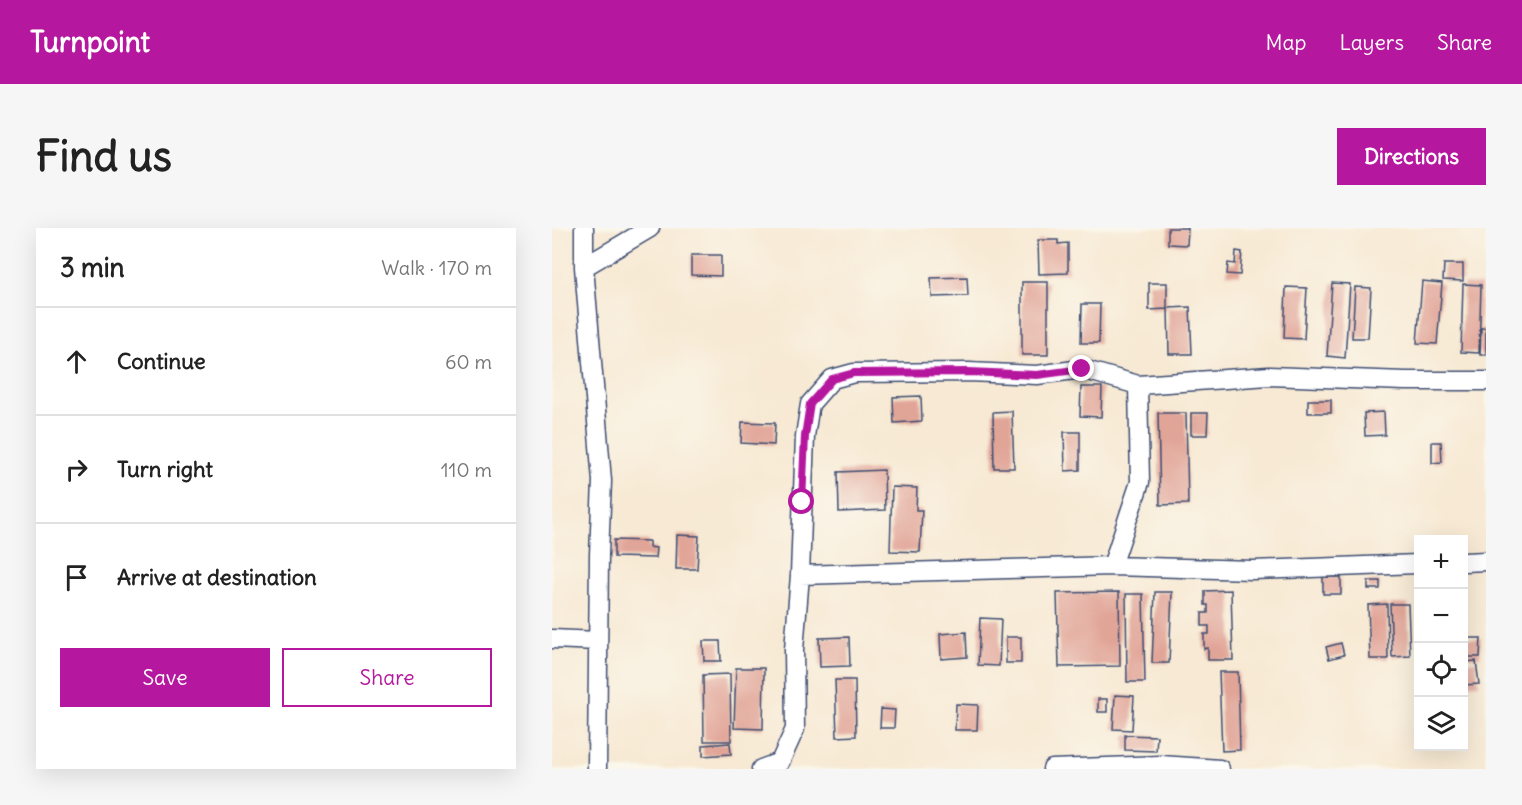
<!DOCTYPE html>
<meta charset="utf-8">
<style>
:root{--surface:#fff;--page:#f6f6f6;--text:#222;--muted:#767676;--line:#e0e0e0;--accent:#b5179e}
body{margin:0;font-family:Delius,sans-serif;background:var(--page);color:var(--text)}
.controls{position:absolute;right:18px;bottom:18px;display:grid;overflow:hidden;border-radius:0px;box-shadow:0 6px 24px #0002}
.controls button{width:54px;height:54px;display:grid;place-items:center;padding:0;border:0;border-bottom:2px solid var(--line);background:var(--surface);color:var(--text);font:30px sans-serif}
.stop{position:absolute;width:18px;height:18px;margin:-14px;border:4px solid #b5179e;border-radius:50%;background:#fff}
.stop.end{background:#b5179e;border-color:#fff;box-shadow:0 2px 6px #0008}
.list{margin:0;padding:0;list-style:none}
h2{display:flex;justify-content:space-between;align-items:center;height:78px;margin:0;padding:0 24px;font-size:26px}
h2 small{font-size:20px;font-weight:400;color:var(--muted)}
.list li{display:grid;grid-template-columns:39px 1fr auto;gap:18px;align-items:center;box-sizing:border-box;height:108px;padding:0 24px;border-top:2px solid var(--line)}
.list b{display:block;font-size:22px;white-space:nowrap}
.list em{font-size:20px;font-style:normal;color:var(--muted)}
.actions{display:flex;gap:12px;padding:18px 24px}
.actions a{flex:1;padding:14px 0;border:2px solid var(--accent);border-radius:0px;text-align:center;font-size:21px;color:var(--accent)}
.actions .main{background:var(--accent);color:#fff}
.icon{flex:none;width:33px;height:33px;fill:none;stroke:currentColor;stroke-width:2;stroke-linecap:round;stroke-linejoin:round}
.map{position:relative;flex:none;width:934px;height:541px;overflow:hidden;border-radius:0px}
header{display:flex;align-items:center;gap:36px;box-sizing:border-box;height:84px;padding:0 30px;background:var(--accent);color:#fff}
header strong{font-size:28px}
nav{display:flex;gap:33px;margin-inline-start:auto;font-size:21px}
.intro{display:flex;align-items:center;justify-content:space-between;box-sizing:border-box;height:144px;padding:0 36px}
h1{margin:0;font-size:42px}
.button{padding:15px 27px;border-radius:0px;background:var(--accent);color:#fff;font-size:21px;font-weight:700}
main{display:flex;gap:36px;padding:0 36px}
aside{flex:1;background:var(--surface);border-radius:0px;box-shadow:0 6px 24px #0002}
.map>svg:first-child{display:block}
.building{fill:#e1a598}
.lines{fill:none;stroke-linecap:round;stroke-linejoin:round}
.street-casing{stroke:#3c4b70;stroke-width:21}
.street{stroke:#fff;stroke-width:18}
.route{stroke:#b5179e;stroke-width:8}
</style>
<header>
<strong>Turnpoint</strong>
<nav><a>Map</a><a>Layers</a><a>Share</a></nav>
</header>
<div class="intro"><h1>Find us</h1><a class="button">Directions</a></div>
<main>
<aside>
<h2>3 min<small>Walk · 170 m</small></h2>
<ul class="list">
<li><svg class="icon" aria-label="ahead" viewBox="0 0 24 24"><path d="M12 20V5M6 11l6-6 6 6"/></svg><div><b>Continue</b></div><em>60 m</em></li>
<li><svg class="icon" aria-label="right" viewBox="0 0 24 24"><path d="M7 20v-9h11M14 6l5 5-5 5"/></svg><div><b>Turn right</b></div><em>110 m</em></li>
<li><svg class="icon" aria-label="arrive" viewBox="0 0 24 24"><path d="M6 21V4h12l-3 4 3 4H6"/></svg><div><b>Arrive at destination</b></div></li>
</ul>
<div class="actions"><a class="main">Save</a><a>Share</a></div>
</aside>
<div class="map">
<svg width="934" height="541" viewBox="0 0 934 541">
<rect width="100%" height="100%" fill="#fbf7ec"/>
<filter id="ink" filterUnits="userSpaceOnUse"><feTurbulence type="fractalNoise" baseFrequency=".0167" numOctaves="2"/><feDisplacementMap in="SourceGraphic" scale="12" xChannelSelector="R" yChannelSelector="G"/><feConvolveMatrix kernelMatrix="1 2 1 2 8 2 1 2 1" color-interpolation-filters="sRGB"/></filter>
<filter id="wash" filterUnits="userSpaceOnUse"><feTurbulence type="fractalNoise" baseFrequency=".008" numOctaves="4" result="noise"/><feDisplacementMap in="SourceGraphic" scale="24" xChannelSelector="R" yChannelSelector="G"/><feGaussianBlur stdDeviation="1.35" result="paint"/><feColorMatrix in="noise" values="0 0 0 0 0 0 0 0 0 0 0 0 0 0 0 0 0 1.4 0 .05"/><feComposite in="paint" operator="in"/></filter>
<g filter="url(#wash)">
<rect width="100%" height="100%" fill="#f7e9d3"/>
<g id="blocks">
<!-- building -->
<path class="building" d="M616,0H636L635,17L616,16Z
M486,12H506V16L516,15V45L487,46Z
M684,23L690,24L688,47L675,46L676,35L683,36Z
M139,27H169V48L139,47Z
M892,36H911V53L891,52Z
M415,49L416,68L380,69L379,50Z
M870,53L890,55L885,116L865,115Z
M470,54H496V127H470Z
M597,55H615V81L597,82Z
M780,55L798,56L793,130L775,128Z
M911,56L929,57L927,125L909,124Z
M734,59L755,60L752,111L732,110Z
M803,59L819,60L816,110H800Z
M530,76H548L547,115H529Z
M638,79L640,126H617L616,80Z
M929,100H934V127H928Z
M529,159H550L549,189L528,188Z
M369,168L370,193L342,195L341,169Z
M756,172H779V185H756Z
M460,183L462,240H442L441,184Z
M832,184L833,207L813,208L812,185Z
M606,185H634L636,276L608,277Z
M639,185H656L655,207H639Z
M190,194L223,195L222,217L189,215Z
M512,204H528V242L513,243Z
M880,214H889L890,234L880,235Z
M332,242L333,282L287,284L286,244Z
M340,259L365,260L364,282H370L368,324L338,323Z
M125,307L147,308L145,341H124Z
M62,312L97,313V319L104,320L103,330L62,329Z
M771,349H789V366H771Z
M816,353H828V361H816Z
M679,362L681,432H656V420L652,421V406H657V398H650V385H656V377H653V363Z
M567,364L568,438L507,439L505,365Z
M603,364H620L617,435H600Z
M574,366H591L593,454H575Z
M835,376L836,431H818L816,377Z
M838,376H856L858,428L840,429Z
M428,390L449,391L447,438L426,437Z
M414,404L415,429L389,431L388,406Z
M297,409L298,438L268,439L267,410Z
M454,409H469V435H454Z
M912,410H929L928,429H912Z
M151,413H168L169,433H152Z
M789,415L792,427L777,431L774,419Z
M924,433L927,456L912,457V434Z
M184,440H212L211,501L182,500Z
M667,444H686L688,522L670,523Z
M178,446L179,513H152L151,447Z
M283,452H303L304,508L285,509Z
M563,467L582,468L580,502L561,501Z
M546,471H555V484H546Z
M404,476L426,477L425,502H403Z
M329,481L343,482L342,500H328Z
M573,507L605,508L604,523L573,522Z
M178,515L179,526L151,528V517Z"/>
</g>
</g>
<g filter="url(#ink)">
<use href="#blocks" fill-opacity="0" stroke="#3c4b70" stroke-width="1.5"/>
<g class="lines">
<defs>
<path id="street" d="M32,0V39L50,253L47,327L45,541
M32,39L98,0
M912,334L934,333
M560,338L588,254L586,157
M248,347L560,338L701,342L866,336
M0,411L46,413
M209,541L228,534L243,501L242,422L248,347L253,208L258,176L280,151L302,145L417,144L485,147L530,141L586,157L717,148L853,153H934
M500,541L609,537L668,541"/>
</defs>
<!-- street casing -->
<use href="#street" class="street-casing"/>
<!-- street -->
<use href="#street" class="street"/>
</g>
</g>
<g class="lines" filter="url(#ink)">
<!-- route -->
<path class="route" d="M250,274L253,208L258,176L280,151L302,145L417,144L485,147L530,141"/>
</g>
</svg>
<div class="controls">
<button>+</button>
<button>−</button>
<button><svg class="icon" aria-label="locate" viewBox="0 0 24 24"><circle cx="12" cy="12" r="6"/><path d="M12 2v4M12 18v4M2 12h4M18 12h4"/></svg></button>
<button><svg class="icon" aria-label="layers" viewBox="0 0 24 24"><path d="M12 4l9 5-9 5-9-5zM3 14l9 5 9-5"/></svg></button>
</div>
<div class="stop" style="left:250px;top:274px"></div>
<div class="stop end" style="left:530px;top:141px"></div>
</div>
</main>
